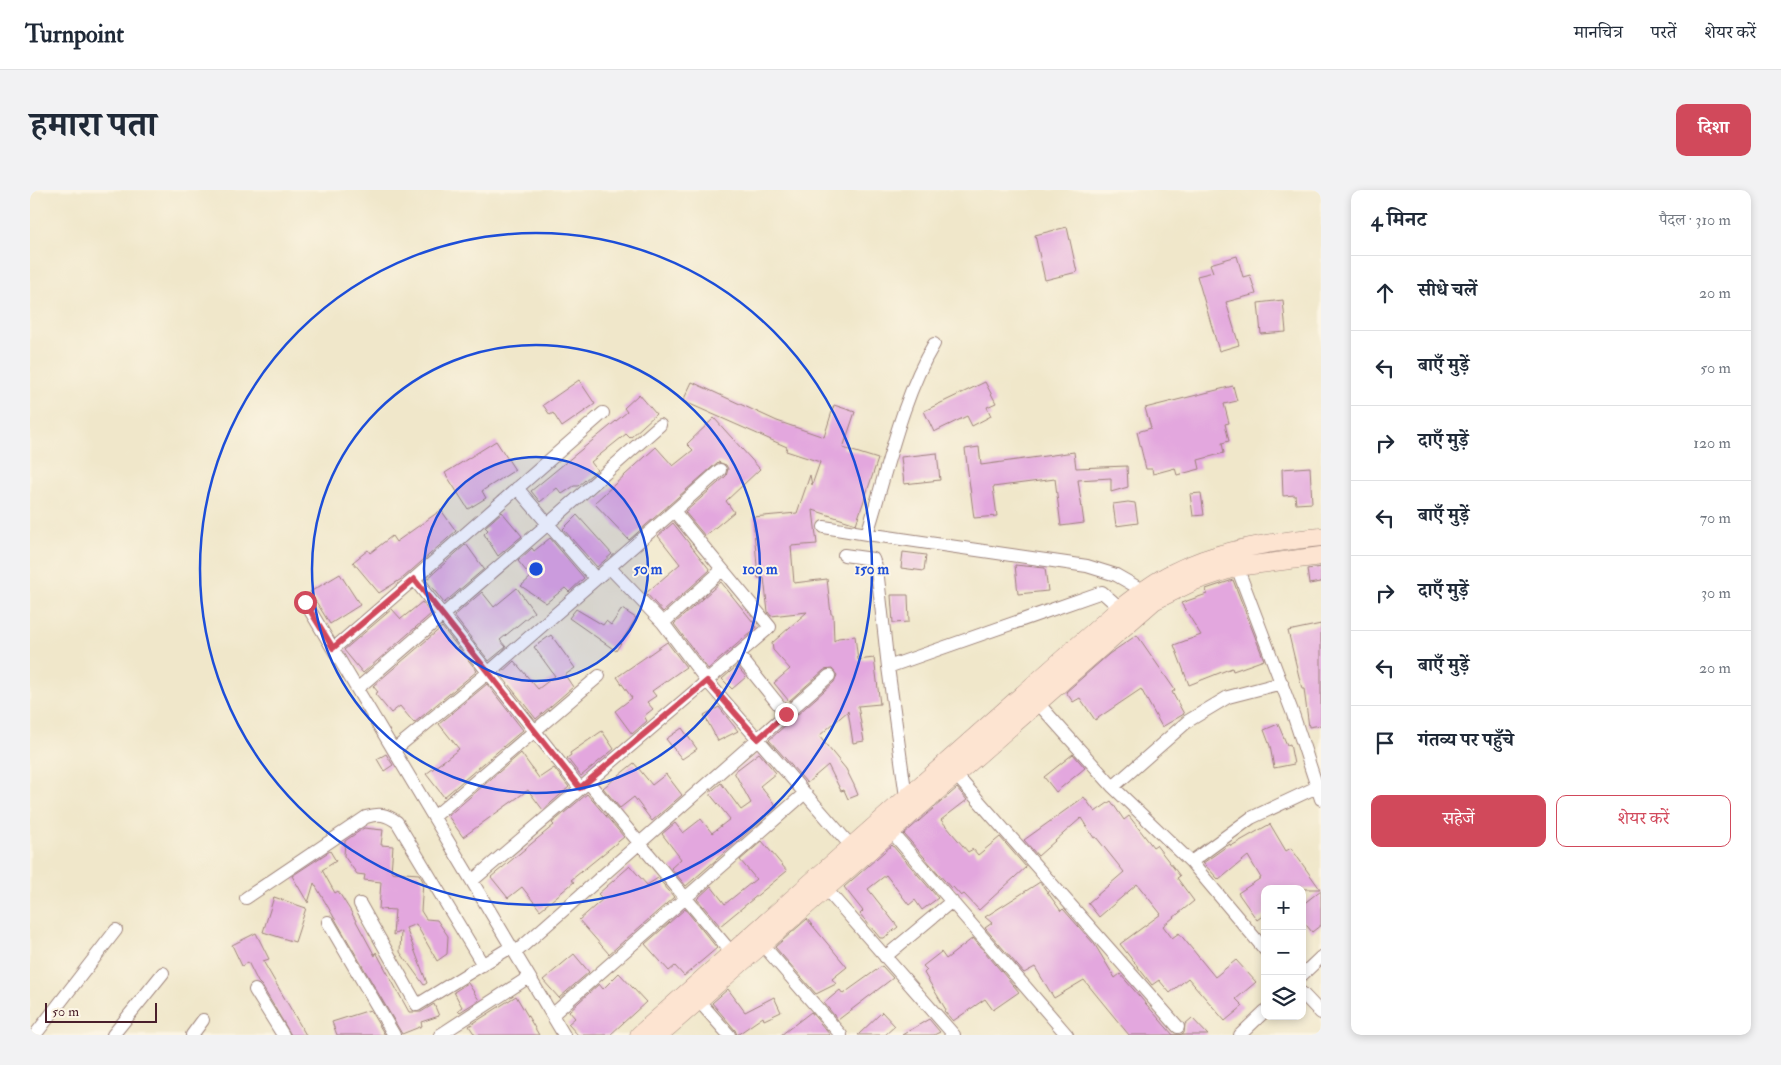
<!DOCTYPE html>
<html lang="hi">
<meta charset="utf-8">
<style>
:root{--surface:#fff;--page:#f2f2f3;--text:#1f2937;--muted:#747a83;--line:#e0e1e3;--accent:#d1495b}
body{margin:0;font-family:"IM FELL Double Pica","Noto Serif Devanagari",serif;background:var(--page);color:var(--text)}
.controls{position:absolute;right:15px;bottom:15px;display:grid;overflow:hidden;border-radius:10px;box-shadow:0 2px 8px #0003}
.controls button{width:45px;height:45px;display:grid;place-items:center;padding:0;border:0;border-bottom:1px solid var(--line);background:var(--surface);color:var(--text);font:25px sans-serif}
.scale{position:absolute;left:15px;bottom:12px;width:112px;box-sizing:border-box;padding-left:5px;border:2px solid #4a1f2b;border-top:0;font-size:14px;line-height:18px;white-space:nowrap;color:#4a1f2b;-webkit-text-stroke:4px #fcf5e5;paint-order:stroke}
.stop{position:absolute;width:15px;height:15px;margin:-11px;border:4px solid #d1495b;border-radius:50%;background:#fff}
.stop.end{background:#d1495b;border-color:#fff;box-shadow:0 1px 5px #0008}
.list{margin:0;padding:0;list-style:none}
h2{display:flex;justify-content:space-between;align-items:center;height:65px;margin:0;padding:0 20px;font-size:21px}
h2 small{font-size:16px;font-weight:400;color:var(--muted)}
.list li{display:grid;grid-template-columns:32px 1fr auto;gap:15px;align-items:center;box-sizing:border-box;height:75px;padding:0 20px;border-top:1px solid var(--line)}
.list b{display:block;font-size:19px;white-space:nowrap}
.list em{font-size:16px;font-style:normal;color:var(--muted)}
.actions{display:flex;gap:10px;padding:15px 20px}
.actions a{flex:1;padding:11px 0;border:1px solid var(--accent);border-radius:10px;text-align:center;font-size:18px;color:var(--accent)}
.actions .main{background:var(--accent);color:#fff}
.icon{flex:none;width:28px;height:28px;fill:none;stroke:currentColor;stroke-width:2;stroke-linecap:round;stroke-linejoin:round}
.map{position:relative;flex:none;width:1291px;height:845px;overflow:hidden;border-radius:10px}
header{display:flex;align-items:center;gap:30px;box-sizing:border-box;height:70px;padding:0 25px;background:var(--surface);border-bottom:1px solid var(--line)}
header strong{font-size:24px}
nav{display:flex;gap:28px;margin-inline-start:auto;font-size:18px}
.intro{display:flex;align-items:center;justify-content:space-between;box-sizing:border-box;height:120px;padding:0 30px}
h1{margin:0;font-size:35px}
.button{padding:12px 22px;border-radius:10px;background:var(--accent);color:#fff;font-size:18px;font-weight:700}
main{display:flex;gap:30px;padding:0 30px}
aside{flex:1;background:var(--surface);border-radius:10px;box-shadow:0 2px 8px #0003}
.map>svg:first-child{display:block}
.building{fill:#e3a7de}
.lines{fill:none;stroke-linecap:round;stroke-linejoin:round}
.street-casing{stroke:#9d837a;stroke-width:14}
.secondary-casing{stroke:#9d837a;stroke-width:19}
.street{stroke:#fff;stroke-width:12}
.secondary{stroke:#fde4d1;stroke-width:18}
.route{stroke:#d1495b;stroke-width:6}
.ring{fill:none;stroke:#1d4ed8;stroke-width:2.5}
.centre{fill:#1d4ed8;stroke:#fcf5e5;stroke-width:2.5}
.ring-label{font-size:15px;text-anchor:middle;font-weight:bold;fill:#1d4ed8;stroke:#fcf5e5;stroke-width:4;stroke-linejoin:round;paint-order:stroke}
</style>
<header>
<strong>Turnpoint</strong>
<nav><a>मानचित्र</a><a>परतें</a><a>शेयर करें</a></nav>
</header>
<div class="intro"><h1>हमारा पता</h1><a class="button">दिशा</a></div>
<main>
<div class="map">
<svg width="1291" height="845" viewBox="0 0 1291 845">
<rect width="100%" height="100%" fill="#fcf5e5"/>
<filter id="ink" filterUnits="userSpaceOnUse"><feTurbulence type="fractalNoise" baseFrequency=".02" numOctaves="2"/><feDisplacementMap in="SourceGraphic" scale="10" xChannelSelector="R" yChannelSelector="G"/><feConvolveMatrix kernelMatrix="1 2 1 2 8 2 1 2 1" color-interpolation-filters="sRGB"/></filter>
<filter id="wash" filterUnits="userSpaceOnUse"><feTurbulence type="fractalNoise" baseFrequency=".0096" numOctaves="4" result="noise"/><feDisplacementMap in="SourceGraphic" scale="20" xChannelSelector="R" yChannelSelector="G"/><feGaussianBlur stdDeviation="1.12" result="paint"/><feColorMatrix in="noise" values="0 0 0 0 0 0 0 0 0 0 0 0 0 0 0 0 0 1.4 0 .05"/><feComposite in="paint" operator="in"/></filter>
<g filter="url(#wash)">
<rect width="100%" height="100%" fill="#f0e7ca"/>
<g id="blocks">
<!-- building -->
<path class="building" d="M1037,37L1047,82L1015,90L1005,45Z
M1207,66L1213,87L1220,85L1226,104L1196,112L1209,155L1189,161L1167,86L1183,82L1180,74Z
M1253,110L1256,142L1231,144L1228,113Z
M549,190L565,214L532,237L523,223L520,225L513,215Z
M662,192L747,231L794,247L804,215L825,222L813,258L848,269L826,334L783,320L787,354L761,356L764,393L797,389L801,424H803L804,451L808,448L825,446L828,470L844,468L850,514L828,516L834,551L823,553L818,521L789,546L816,579L824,595L828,605L818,609L814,600L811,601L798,575L777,593L739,550L804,492L807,485L802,479L794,480L759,511L744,493L760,479L743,460L742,453L777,422L741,426L738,422L734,388H728L723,327L767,323L780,285L782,295L790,272L756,261L757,257L653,211Z
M955,192L966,213L957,217L961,226L942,236L937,226L904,242L894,221Z
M1203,196L1207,211L1194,214L1199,233L1195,234L1199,251L1192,253L1194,263L1168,270L1170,279L1147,285L1145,278L1123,284L1122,279H1116L1107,242L1121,238L1115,218Z
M609,204L626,224L600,248L596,244L561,272L567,280L548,296H544L532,304L527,298L510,312L501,301L597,222L594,218Z
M684,228L730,279L696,311L704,322L675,346L655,322L696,286L698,279L696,275L688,272L599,350L564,313L626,257L643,276L663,260L657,254Z
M466,251L485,280L452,301L456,308L438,319L415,283Z
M949,257L951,275L1044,262L1046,278L1097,276L1098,297L1081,302V288L1048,290L1054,333L1031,336L1025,289L963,297L967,326L944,328L935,259Z
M907,263L910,290L874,294L871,267Z
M1280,277L1282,313L1266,314L1265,305L1253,306L1252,279Z
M1171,303L1174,325L1163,326L1160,304Z
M1098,312L1105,313L1108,333L1086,336L1083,314Z
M411,320L426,341L373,388L349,403L323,372L338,360L340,363L362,346L366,352Z
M472,322L492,346L468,366L454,344L458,340L455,337Z
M547,325L582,364L567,377L533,339Z
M643,333L680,380L633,422L616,403L650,374L628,346Z
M520,348L554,388L539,402L535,398L516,413L491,396L501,387L488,371L502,358L504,361Z
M436,354L454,379L414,413L396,390Z
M873,362L896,365L894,381L871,378Z
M985,375L1015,378L1018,401L988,404Z
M1291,377V392L1279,394L1277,379Z
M310,384L330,415L300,434L280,402Z
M1203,390L1234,470L1203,481L1202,478L1159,495L1144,455L1171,445L1151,413L1177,404L1176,399Z
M691,392L727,437L678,479L644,434Z
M487,398L504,422L470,450L476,457L459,471L424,426L452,402L464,417Z
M861,405H878L879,432L863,433Z
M392,412L401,424L333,483L314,460L362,419L371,429Z
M546,419L573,435L576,431L581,435L592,419L606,428L586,461L539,428Z
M1291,434V535L1279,537L1274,499H1272L1258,441Z
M412,437L447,481L384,533L370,516L361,523L345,504L348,502L343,496Z
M521,445L545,478L535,485L543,497L506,529L470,484L484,471L508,499L525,486L504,457Z
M1107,445L1145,500L1142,502L1154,524L1132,537L1111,499L1065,530L1050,508L1043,512L1036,502L1079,464Z
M637,452L656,477L622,501L626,506L617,512L623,519L614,526L617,531L602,544L585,521L602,508L587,487Z
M707,476L716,487L702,499L692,489Z
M457,494L493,540L414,607L396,584L429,559L409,534Z
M689,517L708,541L688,551L674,525Z
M1248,534L1257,555L1260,554L1264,574L1244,578L1240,556L1234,540Z
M652,538L667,559L652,569L636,549Z
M572,541L584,559L551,586L537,568L541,565L540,563Z
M491,563L509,588L524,578L539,597L513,620L498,600L433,647L418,626Z
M729,563L746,583L730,596L747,617L656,696L641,678L651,669L632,644L645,633L653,643L671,629L682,643L700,629L679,603L691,593L711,620L721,613L704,582Z
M356,564L363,575L354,581L347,569Z
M1043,564L1055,578L1026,602L1014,587Z
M604,573L622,595L636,584L652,605L622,631L604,607L590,618L573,598Z
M927,598L937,610L911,630L938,662L943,659L948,665L970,647L996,677L949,720L934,704L931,706L923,697L921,698L874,644Z
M557,604L594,647L541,690L544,692L510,720L492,697L478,708L461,687L524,635L522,633Z
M1054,607L1065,622L1081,611L1094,630L1099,626L1123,657L1126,655L1150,686L1147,688L1164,711L1133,736L1142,748L1149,743L1185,787L1206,770L1226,792L1206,809L1213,816L1195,831L1158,788L1140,803L1129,790L1122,795L1090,754L1131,724L1107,694L1069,727L1058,713L1094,682L1066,647L1064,648L1051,628L1008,666L994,650Z
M1240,634L1256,661L1261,658L1290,699H1235V724L1227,730L1208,703L1231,688L1218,666L1189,690L1173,673L1200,654L1201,656Z
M334,638L353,640L351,655L363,656L361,682L389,684L393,691L391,721L396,729L407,730L418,746L417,764L407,771L386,734L376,738L397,793L394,795L370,762L371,741L363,745L365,720L349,719L351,692L334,690L335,685L327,684L314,666L315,651Z
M732,651L757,681L690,736L667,709L681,696L695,714L726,689L710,670Z
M862,655L908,708L892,720L885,710L879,715L856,685L838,699L868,737L854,748H850L830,724L833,721L814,697Z
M300,661L306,671L292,680L305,703L308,701L320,720L345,766L346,762L379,822H391L404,814L409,826L391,832L392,836L372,844L284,693L278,713L262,686Z
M600,676L617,695L628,688L644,707L579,764L549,730L573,709L568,704Z
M1010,692L1031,721L1033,719L1065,755L1085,788L1090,784L1143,845H1149H1099L1054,790L1024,808L1005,777L994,783L955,738L962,733L955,727Z
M1291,700V735L1282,742L1272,730V715Z
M244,707L276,718L265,752L233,742Z
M655,719L687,758L654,786L645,776L639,781L615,754Z
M777,729L817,777L802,789L806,794L786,804L745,757Z
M226,743L239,769L233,771L276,845H261L232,796L228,792L218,772L212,776L202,755Z
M943,748L989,802L963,820L955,809L923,831L914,821L916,820L894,783L897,780L893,776L911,762L916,769Z
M544,764L559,782L529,808L513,790Z
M852,776L863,788L808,830L794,813L810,800L813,804Z
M589,783L616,812L580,845H548L538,834L545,828L539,821L569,794L573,799Z
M438,793L449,810L430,822L428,820L432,817L424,802Z
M698,799L715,822L744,807L751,822L734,830L733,827L707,845L705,840L682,813Z
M486,806L509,845H445L439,836Z
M340,820L355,845H307L302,832Z
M781,822L800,845H751Z
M852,822L865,836L855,845H828Z
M1162,828L1178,845H1149L1154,843L1155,834Z
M899,829L910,842L904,845H872Z"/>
</g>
</g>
<g filter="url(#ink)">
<use href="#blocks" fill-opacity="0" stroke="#9d837a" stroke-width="1"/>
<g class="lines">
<defs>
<path id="street" d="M904,154C872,207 856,284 837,344L1057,376L1086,385L1114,401
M487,298L518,334L630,235
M794,337L837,344
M814,365L843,369L847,379L858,477
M579,377L633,433L677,491L821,656
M1207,377L1263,524L1291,609
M384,389L573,223
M275,412L534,845
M633,433L692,380
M303,459L384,389L550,598
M708,464L756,524
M327,499L518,334L566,389
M1007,512L1083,597L1161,672L1235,760
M364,560L459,482L644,321
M925,584L1148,837
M558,592L702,763
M1083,597L1158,531L1198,507L1252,493
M876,607L858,477L1072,402L1090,418
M405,626L569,486
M860,640L1037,845
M1161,672L1221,628L1287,597
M442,691L740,437L644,321L690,280
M795,698L924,845
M216,708L336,627C349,623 356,624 367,632L453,775
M330,714L387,815L481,757
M298,732L364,845
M732,754L811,845
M485,763L799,486
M855,767L922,711
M1272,785L1291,767
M225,800L253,845
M1272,803L1291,823
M668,810L699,845
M522,825L775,603
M5,845L86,740
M83,845L133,783
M162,845L173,830
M410,845L499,787
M1210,845L1235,821"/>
<path id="secondary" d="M609,845L1090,418C1105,407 1121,394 1138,385C1185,360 1239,352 1291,347
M629,845L1124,411L1165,391L1207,377L1291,366"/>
</defs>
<!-- street casing -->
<use href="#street" class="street-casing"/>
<!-- secondary casing -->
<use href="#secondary" class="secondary-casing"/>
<!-- street -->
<use href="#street" class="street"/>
<!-- secondary -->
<use href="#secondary" class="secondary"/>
</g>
</g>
<g class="lines" filter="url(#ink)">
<!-- route -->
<path class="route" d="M275,412L303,458L384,389L550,598L677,491L728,549L756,524"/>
</g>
<!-- distance rings -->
<circle cx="506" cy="379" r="112" fill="#1d4ed8" fill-opacity=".12"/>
<g class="ring">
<circle cx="506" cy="379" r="112"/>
<circle cx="506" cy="379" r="224"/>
<circle cx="506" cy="379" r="336"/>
</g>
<circle cx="506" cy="379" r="8" class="centre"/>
<g class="ring-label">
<text x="618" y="384">50 m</text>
<text x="730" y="384">100 m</text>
<text x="842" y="384">150 m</text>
</g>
</svg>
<div class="controls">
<button>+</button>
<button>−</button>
<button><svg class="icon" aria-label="layers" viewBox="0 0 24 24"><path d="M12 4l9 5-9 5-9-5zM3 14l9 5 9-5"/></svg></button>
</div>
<div class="scale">50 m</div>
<div class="stop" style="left:275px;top:412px"></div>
<div class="stop end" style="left:756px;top:524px"></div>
</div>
<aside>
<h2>4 मिनट<small>पैदल · 310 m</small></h2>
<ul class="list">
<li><svg class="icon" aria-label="ahead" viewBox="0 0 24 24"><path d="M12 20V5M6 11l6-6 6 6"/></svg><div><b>सीधे चलें</b></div><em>20 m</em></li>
<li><svg class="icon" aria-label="left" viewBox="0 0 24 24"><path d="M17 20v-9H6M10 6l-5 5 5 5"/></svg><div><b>बाएँ मुड़ें</b></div><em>50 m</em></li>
<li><svg class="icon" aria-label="right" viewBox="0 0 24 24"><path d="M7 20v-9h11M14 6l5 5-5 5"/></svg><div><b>दाएँ मुड़ें</b></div><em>120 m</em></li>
<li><svg class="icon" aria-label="left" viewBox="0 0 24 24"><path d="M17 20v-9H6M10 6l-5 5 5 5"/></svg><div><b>बाएँ मुड़ें</b></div><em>70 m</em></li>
<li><svg class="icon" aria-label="right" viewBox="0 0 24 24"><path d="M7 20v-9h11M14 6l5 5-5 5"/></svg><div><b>दाएँ मुड़ें</b></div><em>30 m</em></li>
<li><svg class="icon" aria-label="left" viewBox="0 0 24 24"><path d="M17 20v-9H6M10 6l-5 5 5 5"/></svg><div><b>बाएँ मुड़ें</b></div><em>20 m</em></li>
<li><svg class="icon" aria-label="arrive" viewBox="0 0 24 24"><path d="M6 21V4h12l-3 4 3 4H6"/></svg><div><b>गंतव्य पर पहुँचे</b></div></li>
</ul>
<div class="actions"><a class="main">सहेजें</a><a>शेयर करें</a></div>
</aside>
</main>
